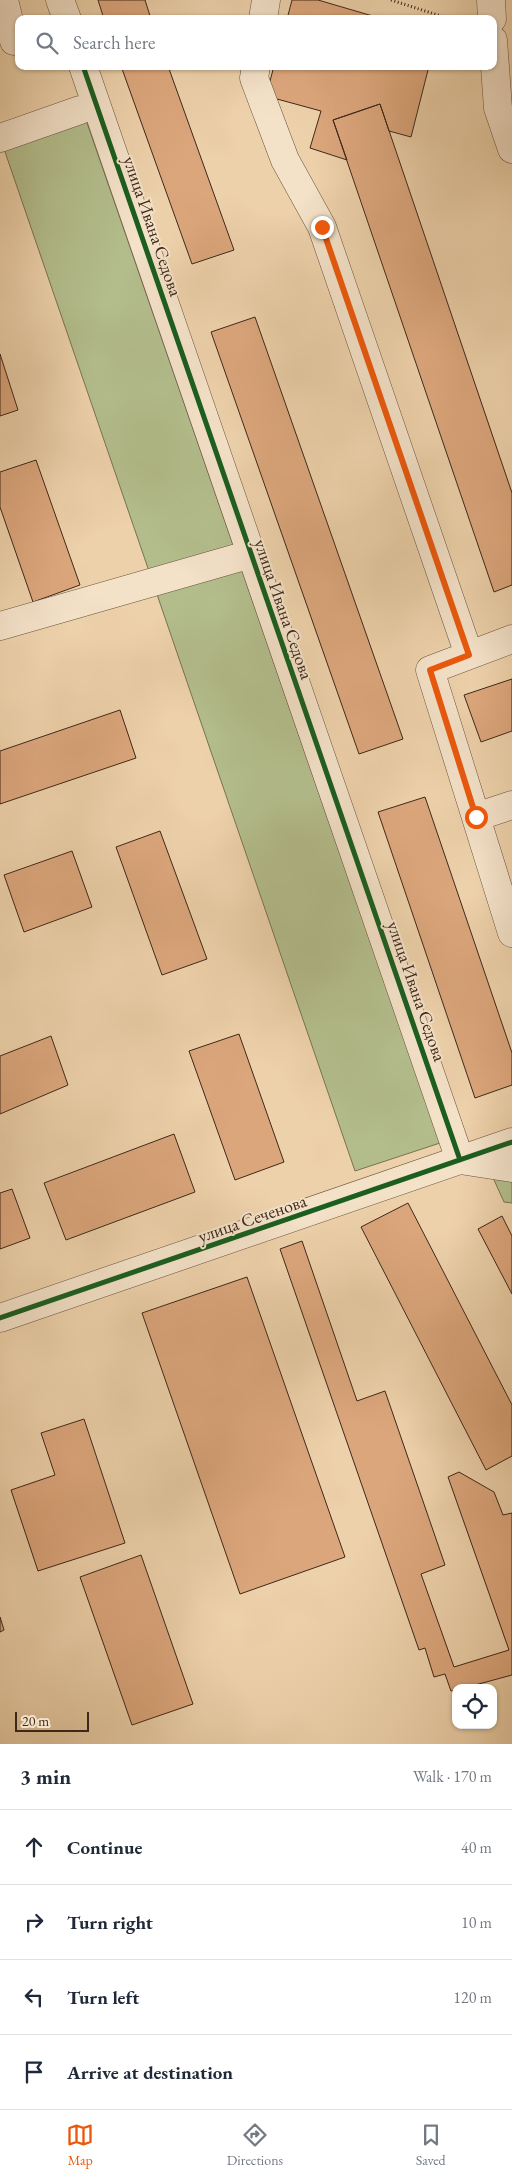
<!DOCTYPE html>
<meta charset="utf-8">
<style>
:root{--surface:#fff;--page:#f2f2f3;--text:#1f2937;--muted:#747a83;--line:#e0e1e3;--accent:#ea580c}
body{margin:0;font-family:"EB Garamond",serif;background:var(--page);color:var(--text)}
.controls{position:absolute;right:15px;bottom:15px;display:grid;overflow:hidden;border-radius:10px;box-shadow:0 1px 4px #0004}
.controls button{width:45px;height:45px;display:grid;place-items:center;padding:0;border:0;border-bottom:1px solid var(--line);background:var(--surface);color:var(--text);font:25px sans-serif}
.scale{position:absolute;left:15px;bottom:12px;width:74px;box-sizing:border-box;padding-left:5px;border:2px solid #3e281a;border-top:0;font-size:14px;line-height:18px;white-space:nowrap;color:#3e281a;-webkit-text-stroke:4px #f3e1c8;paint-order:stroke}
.stop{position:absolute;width:15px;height:15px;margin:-11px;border:4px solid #ea580c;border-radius:50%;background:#fff}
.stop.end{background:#ea580c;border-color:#fff;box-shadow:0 1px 5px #0008}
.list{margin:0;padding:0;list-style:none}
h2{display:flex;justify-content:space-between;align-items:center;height:65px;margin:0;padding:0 20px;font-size:21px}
h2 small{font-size:16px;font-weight:400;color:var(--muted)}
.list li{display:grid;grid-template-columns:32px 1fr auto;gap:15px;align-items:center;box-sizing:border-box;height:75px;padding:0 20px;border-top:1px solid var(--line)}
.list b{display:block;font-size:19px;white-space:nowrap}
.list em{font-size:16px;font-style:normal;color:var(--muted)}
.icon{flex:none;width:28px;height:28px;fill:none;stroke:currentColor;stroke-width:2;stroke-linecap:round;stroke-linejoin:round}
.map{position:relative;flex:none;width:512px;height:1744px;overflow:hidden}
.search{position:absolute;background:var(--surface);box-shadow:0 1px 4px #0004;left:15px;right:15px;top:15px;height:55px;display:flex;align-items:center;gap:12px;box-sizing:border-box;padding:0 18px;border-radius:10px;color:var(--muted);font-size:19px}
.sheet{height:365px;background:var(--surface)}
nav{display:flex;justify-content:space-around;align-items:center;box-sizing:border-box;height:70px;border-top:1px solid var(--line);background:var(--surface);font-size:14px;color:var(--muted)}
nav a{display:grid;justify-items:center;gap:2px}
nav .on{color:var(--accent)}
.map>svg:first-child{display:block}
.green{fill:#b3bd8c;stroke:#787253}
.building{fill:#dca67c;stroke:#3e281a}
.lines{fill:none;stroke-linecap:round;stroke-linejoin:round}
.minor-casing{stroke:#6a523e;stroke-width:29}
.path{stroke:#3e281a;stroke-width:3;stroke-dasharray:1 2.5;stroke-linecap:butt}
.minor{stroke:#f3e1c8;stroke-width:28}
.cycleway-casing{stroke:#f3e1c8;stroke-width:8}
.cycleway{stroke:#1b5e20;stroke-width:5}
.route{stroke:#ea580c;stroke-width:6}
.labels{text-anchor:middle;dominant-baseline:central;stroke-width:4;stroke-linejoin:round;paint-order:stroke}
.street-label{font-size:18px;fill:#3e281a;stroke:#f3e1c8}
</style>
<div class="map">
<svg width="512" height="1744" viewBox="0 0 512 1744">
<rect width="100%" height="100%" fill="#edd1aa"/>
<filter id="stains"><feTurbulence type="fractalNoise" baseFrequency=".004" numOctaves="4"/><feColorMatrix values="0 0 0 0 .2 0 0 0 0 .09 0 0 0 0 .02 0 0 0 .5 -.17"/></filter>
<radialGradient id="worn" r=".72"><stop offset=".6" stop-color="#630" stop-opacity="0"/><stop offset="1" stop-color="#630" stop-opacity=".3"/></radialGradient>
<!-- green -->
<path class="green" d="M86,120L440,1143L355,1171L3,146Z
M512,1151V1203L504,1202L485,1160Z"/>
<!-- building -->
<path class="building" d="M98,0H145L151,19H104Z
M292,0H318L383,19H287Z
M121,66H168L234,250L192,264Z
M274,66H429L411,137L389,131L380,104L333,120L347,160L310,148L321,111L266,96Z
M380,104L512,493V585L494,592L333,120Z
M255,317L403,739L359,754L211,332Z
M0,354L18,410L0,416Z
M36,460L80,585L33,602L0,507V472Z
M512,679V731L481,742L464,695Z
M120,710L136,758L0,804V751Z
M425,797L512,1053V1085L475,1098L378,812Z
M160,831L207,959L162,975L116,847Z
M72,851L92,907L24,932L4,875Z
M239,1034L284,1162L235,1180L189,1051Z
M51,1036L68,1085L0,1114V1056Z
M174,1134L195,1192L66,1240L44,1183Z
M12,1189L30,1238L0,1249V1193Z
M408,1203L512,1405V1456L486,1470L361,1227Z
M502,1216L512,1236V1294L478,1229Z
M302,1241L357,1401L385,1391L445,1565L421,1574L454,1667L509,1650L448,1477L459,1472L494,1492L503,1515L512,1513V1675L464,1688H456V1690L451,1691L445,1674L434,1677L425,1648L419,1650L280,1249Z
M247,1277L345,1557L240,1594L142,1313Z
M84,1419L125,1543L38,1571L11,1490L55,1475L41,1433Z
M141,1555L193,1704L132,1725L80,1577Z
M0,1617L4,1630L0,1632Z"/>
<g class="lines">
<defs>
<path id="minor" d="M4,0L14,41
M60,0L67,19
M491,0L492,19
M263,19L266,0
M493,40L498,108L512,149
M83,66L460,1160L512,1168
M256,66L254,78L285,160L322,227L469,655
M0,138L80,110
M0,626L251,554
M512,639L430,670L512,933
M476,817L512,805
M0,1318L512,1142"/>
</defs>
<!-- minor casing -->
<use href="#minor" class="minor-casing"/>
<!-- path -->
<path class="path" d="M391,0L450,19"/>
<!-- minor -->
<use href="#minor" class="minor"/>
<defs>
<path id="cycleway" d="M83,66L460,1160
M0,1318L512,1142"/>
</defs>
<!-- cycleway casing -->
<use href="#cycleway" class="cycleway-casing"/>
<!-- cycleway -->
<use href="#cycleway" class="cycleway"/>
</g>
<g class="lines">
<!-- route -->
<path class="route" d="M322,227L469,655L430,670L476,817"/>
</g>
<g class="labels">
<!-- street labels -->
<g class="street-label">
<text transform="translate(153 226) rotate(71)">улица Ивана Седова</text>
<text transform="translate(284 609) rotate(71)">улица Ивана Седова</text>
<text transform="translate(417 991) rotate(71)">улица Ивана Седова</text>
<text transform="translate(252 1218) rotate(-19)">улица Сеченова</text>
</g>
</g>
<rect width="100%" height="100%" filter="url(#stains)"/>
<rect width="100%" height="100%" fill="url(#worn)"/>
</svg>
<div class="controls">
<button><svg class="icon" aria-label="locate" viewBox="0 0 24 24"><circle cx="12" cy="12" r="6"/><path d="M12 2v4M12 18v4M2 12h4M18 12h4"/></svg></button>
</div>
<div class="scale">20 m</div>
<div class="stop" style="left:476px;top:817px"></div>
<div class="stop end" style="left:322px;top:227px"></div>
<div class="search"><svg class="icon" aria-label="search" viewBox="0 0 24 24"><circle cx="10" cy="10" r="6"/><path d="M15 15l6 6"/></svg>Search here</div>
</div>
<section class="sheet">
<h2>3 min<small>Walk · 170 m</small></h2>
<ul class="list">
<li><svg class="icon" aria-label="ahead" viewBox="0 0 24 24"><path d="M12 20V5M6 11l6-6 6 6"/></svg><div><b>Continue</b></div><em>40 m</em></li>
<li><svg class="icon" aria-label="right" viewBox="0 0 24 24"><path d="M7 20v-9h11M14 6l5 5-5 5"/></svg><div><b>Turn right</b></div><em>10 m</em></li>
<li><svg class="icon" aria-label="left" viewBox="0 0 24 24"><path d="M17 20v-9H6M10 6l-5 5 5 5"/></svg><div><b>Turn left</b></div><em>120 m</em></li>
<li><svg class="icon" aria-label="arrive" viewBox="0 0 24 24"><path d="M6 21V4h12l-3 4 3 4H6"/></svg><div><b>Arrive at destination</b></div></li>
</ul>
</section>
<nav>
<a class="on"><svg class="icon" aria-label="map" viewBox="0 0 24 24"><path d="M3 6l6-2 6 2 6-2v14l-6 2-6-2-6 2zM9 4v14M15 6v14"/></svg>Map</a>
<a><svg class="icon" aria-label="directions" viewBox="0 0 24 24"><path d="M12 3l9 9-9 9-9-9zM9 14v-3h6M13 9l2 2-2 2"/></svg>Directions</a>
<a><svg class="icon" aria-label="saved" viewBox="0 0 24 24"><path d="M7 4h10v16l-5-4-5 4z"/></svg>Saved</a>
</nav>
